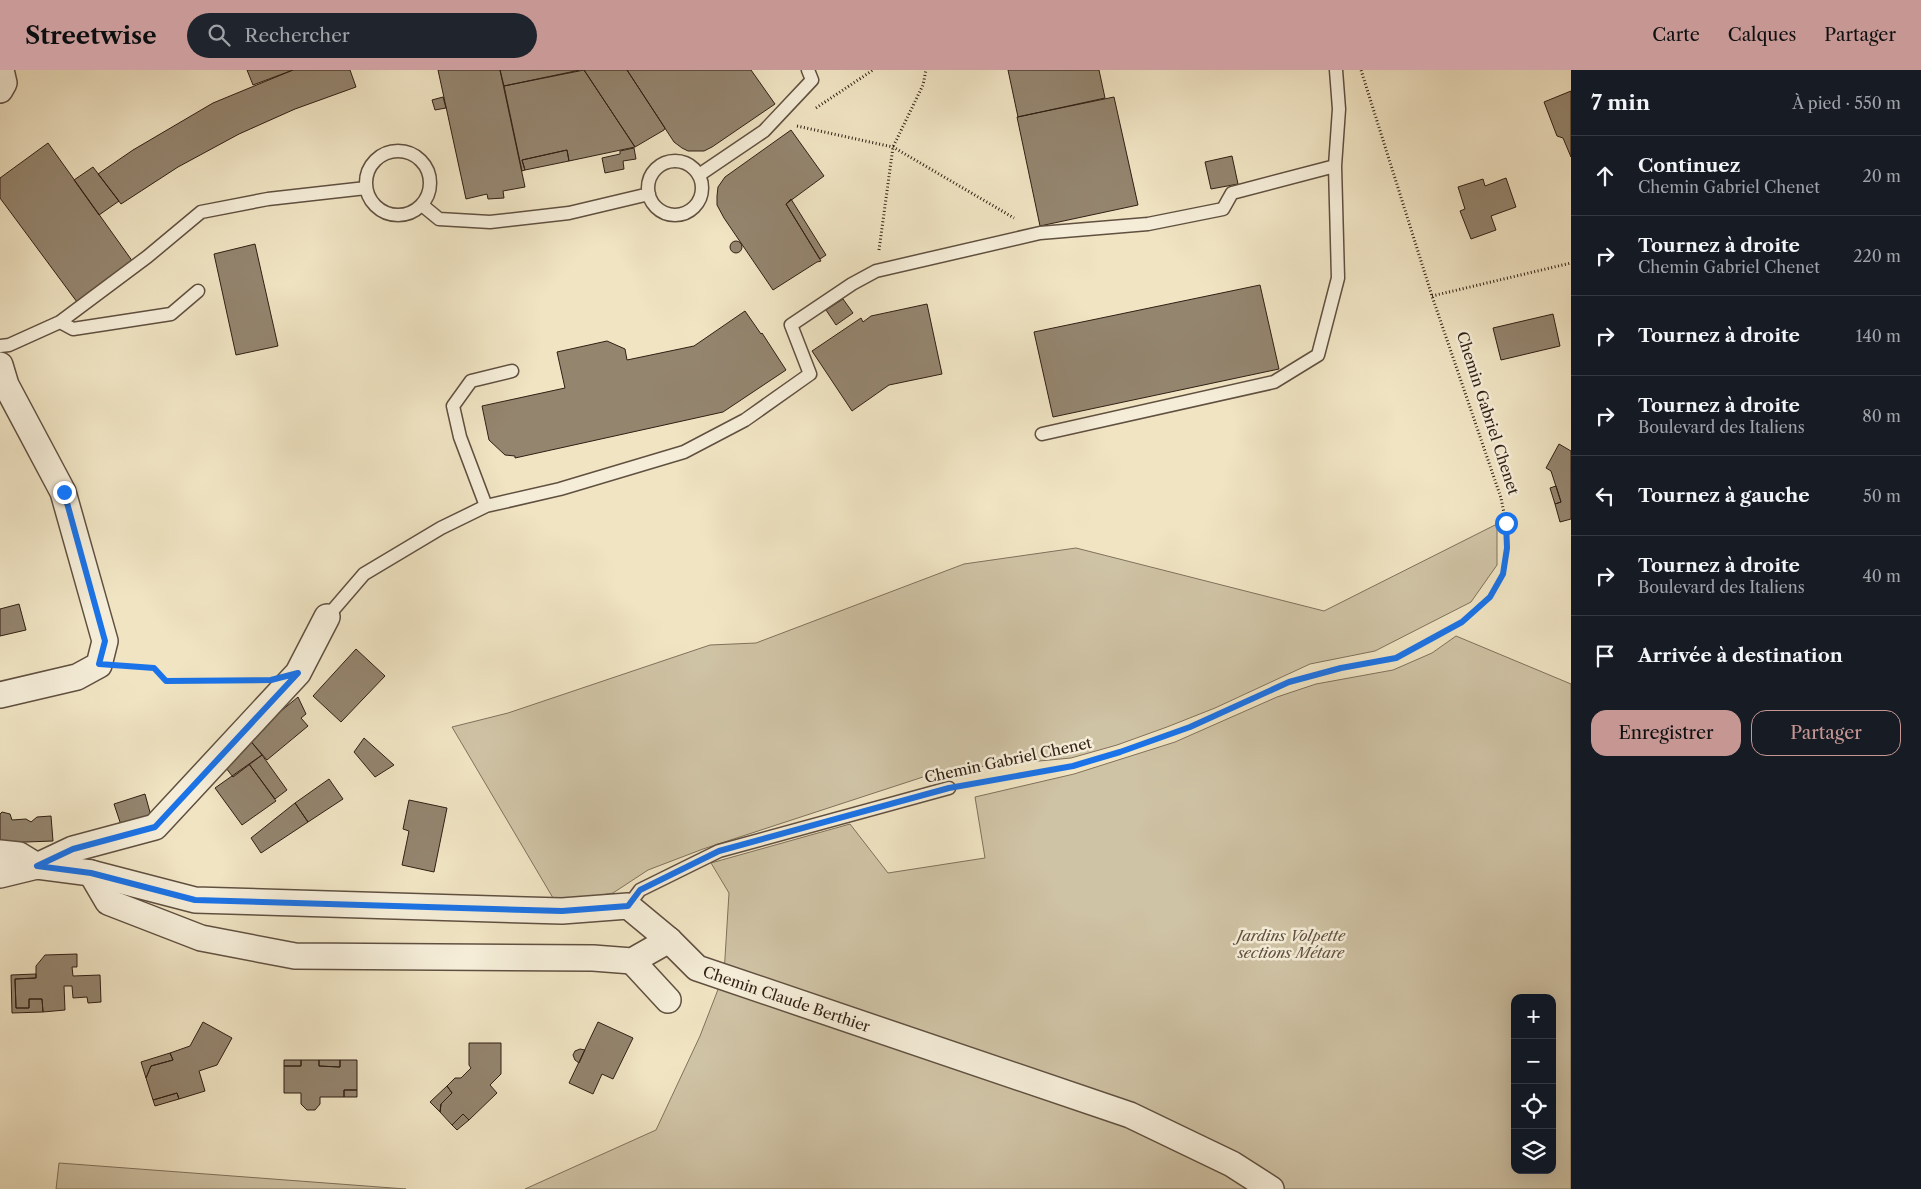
<!DOCTYPE html>
<html lang="fr">
<meta charset="utf-8">
<style>
:root{--surface:#171b24;--page:#20242c;--text:#f1f3f6;--muted:#9ea1a6;--line:#363941;--accent:#c59692}
body{margin:0;font-family:"Libre Caslon Text",serif;background:var(--page);color:var(--text)}
.controls{position:absolute;right:15px;bottom:15px;display:grid;overflow:hidden;border-radius:10px;box-shadow:0 5px 20px #0002}
.controls button{width:45px;height:45px;display:grid;place-items:center;padding:0;border:0;border-bottom:1px solid var(--line);background:var(--surface);color:var(--text);font:25px sans-serif}
.stop{position:absolute;width:15px;height:15px;margin:-11px;border:4px solid #1a73e8;border-radius:50%;background:#fff}
.stop.end{background:#1a73e8;border-color:#fff;box-shadow:0 1px 5px #0008}
.list{margin:0;padding:0;list-style:none}
h2{display:flex;justify-content:space-between;align-items:center;height:65px;margin:0;padding:0 20px;font-size:21px}
h2 small{font-size:16px;font-weight:400;color:var(--muted)}
.list li{display:grid;grid-template-columns:32px 1fr auto;gap:15px;align-items:center;box-sizing:border-box;height:80px;padding:0 20px;border-top:1px solid var(--line)}
.list b{display:block;font-size:19px;white-space:nowrap}
.list p{margin:0;font-size:16px;white-space:nowrap;color:var(--muted)}
.list em{font-size:16px;font-style:normal;color:var(--muted)}
.actions{display:flex;gap:10px;padding:15px 20px}
.actions a{flex:1;padding:11px 0;border:1px solid var(--accent);border-radius:15px;text-align:center;font-size:18px;color:var(--accent)}
.actions .main{background:var(--accent);color:#111}
.icon{flex:none;width:28px;height:28px;fill:none;stroke:currentColor;stroke-width:2;stroke-linecap:round;stroke-linejoin:round}
.map{position:relative;flex:none;width:1571px;height:1119px;overflow:hidden}
header{display:flex;align-items:center;gap:30px;box-sizing:border-box;height:70px;padding:0 25px;background:var(--accent);color:#111}
header strong{font-size:24px}
nav{display:flex;gap:28px;margin-inline-start:auto;font-size:18px}
.search{width:350px;height:45px;background:var(--page);display:flex;align-items:center;gap:12px;box-sizing:border-box;padding:0 18px;border-radius:28px;color:var(--muted);font-size:19px}
main{display:flex}
aside{flex:1;background:var(--surface)}
.map>svg:first-child{display:block}
.green{fill:#cfc3a5;stroke:#80715c;fill-rule:evenodd}
.building{fill:#94856f;stroke:#301f14}
.lines{fill:none;stroke-linecap:round;stroke-linejoin:round}
.lane-casing{stroke:#605040;stroke-width:15}
.street-casing{stroke:#605040;stroke-width:28}
.path{stroke:#301f14;stroke-width:3;stroke-dasharray:1 2.5;stroke-linecap:butt}
.lane{stroke:#f5edd8;stroke-width:12}
.street{stroke:#f5edd8;stroke-width:25}
.route{stroke:#1a73e8;stroke-width:6}
.labels{text-anchor:middle;dominant-baseline:central;stroke-width:5;stroke-linejoin:round;paint-order:stroke}
.street-label{font-size:15px;fill:#301f14;stroke:#f5edd8}
.park-label{font-size:15px;font-style:italic;fill:#605040;stroke:#f5edd8}
</style>
<header>
<strong>Streetwise</strong>
<div class="search"><svg class="icon" aria-label="search" viewBox="0 0 24 24"><circle cx="10" cy="10" r="6"/><path d="M15 15l6 6"/></svg>Rechercher</div>
<nav><a>Carte</a><a>Calques</a><a>Partager</a></nav>
</header>
<main>
<div class="map">
<svg width="1571" height="1119" viewBox="0 0 1571 1119">
<rect width="100%" height="100%" fill="#f0e4c3"/>
<filter id="stains"><feTurbulence type="fractalNoise" baseFrequency=".004" numOctaves="4"/><feColorMatrix values="0 0 0 0 .2 0 0 0 0 .09 0 0 0 0 .02 0 0 0 .5 -.17"/></filter>
<radialGradient id="worn" r=".72"><stop offset=".6" stop-color="#630" stop-opacity="0"/><stop offset="1" stop-color="#630" stop-opacity=".3"/></radialGradient>
<!-- green -->
<path class="green" d="M1497,454V495L1471,532L1375,581L1310,594L1215,638L1167,657L1117,675L1071,688L965,698L923,707L703,779L648,800L613,823L556,833L452,657L508,643L710,575L756,573L964,494L1076,478L1324,541Z
M1456,566L1571,614V1119H525L656,1060L700,966L724,904L729,823L711,793L850,754L888,803L985,788L975,727L1074,704L1175,672L1277,627L1316,614L1393,600L1432,583ZM1515,928H1552V1100H1515Z
M59,1093L406,1119H56Z"/>
<!-- building -->
<path class="building" d="M247,0H293L253,15Z
M293,0H350L356,17L295,39L239,64L178,97L121,134L98,104L133,80L213,33Z
M438,0H500L525,117L503,121L504,128L488,129L487,124L466,129Z
M500,0H580L504,16Z
M584,0H627L665,58L664,60L635,77Z
M584,0L635,77L569,91L567,80L522,90L525,100L522,101L504,16Z
M627,0H751L775,34L712,77L704,81H688L682,78L674,72Z
M1008,0H1099L1105,28L1018,47Z
M1571,21V87L1563,68L1557,66L1544,32Z
M443,27L446,38L435,40L432,30Z
M1114,27L1138,135L1040,156L1017,47Z
M791,60L824,106L786,134L821,191L817,192L773,220L724,148L717,135V126L718,117L725,107Z
M48,73L133,192L77,232L0,128V108Z
M634,78L636,89L623,91L624,99L605,103L602,88L620,84V81Z
M567,80L569,91L525,100L522,90Z
M1232,86L1238,114L1211,119L1205,92Z
M93,97L119,131L99,145L74,110Z
M1506,108L1516,137L1491,146L1496,160L1471,169L1460,141L1465,139L1458,117L1483,109L1485,116Z
M791,129L826,185L820,189L786,134Z
M730 177a6 6 0 1 1 12 0a6 6 0 1 1-12 0Z
M255,174L278,276L236,285L214,184Z
M1260,215L1279,299L1053,347L1034,262Z
M843,229L853,243L836,255L826,240Z
M927,234L942,304L889,315L852,341L812,281L861,248L863,252L871,246Z
M745,241L761,264L762,263L786,300L723,342L515,388V386L505,385L489,370L482,336L565,318L557,282L607,271L625,279L627,290L694,276Z
M1553,244L1560,276L1501,290L1493,258Z
M1559,374L1571,381V449L1560,452L1555,434L1561,432L1551,401L1546,398Z
M1556,416L1561,432L1555,434L1550,418Z
M19,534L26,560L0,566V539Z
M356,579L385,606L341,652L313,626Z
M298,627L306,644L301,648L308,656L267,690L248,668Z
M248,668L262,685L233,707L222,693Z
M364,668L394,695L375,707L354,682Z
M262,685L287,720L275,729L249,694Z
M249,694L276,731L242,755L215,718Z
M329,709L343,729L308,752L295,733Z
M145,724L151,746L121,755L114,734Z
M409,730L447,738L434,802L402,795L409,761L403,759Z
M295,733L308,752L261,783L251,768Z
M2,742L10,744L12,750L26,749L31,752L37,747L51,746L53,771L0,773V744Z
M77,884V897H72L73,906L100,905L101,932L88,933L87,927L73,928L72,916H64L65,940L43,942L42,929H29V938H16L15,909L36,908V896L45,885Z
M36,904V908L15,909L16,938H29V929H42L43,942L12,943L11,905Z
M203,952L232,968L217,995L199,1001L205,1021L179,1029L177,1023L153,1030L146,1008L151,996L173,990L170,983L190,976Z
M598,952L633,968L613,1009L602,1004L593,1024L569,1013Z
M469,973H501V1004L490,1015L497,1023L469,1050L463,1044L452,1055L440,1042L441,1034L452,1023L447,1016L455,1008H461L471,998L469,995Z
M580,979L585,980L579,993L575,990L573,985L575,981Z
M170,983L173,990L151,996L146,1008L141,992Z
M284,990H301V996H284Z
M301,990H319V996L340,997V990H357V1020H344V1027H320V1034L315,1040H307L301,1034V1023H284V996H301Z
M319,990H340V997L319,996Z
M447,1016L452,1023L441,1034L440,1042L430,1032Z
M344,1020H357V1027H344Z
M177,1023L179,1029L155,1036L153,1030Z
M463,1044L469,1050L457,1060L452,1055Z"/>
<g class="lines">
<defs>
<path id="lane" d="M366 113a32 32 0 1 1 64 0a32 32 0 1 1-64 0Z
M648 118a27 27 0 1 1 54 0a27 27 0 1 1-54 0Z
M699,105L764,61L812,10L808,0
M422,135L439,149L490,152L569,143L649,124
M60,252L73,259L171,244L198,221
M0,276L9,275L60,252L147,187L201,142L268,129L366,118
M1042,364L1274,312L1318,285L1338,208L1335,96L1339,39L1336,0
M486,436L460,367L453,336L471,311L512,301
M327,547L364,504L441,458L486,436L560,419L684,382L745,350L810,304L791,255L852,214L876,201L1040,163L1148,154L1223,139L1232,123L1335,96
M628,836L640,820L719,781L949,718"/>
<g id="street">
<path d="M0,20L4,13L1,0"/>
<path d="M0,295L6,315L63,422L105,571L99,595L77,607L0,625"/>
<path d="M0,783L19,785L37,796"/>
<path d="M37,796L73,779L155,757L298,603L327,547"/>
<path d="M91,803L108,832L201,868L295,886L593,888L632,891L669,870"/>
<path id="s1" d="M0,805L37,796L91,803L195,830L562,841L628,836L669,870L697,898L1130,1045L1232,1094L1271,1119"/>
<path d="M632,891L668,930"/>
</g>
</defs>
<!-- lane casing -->
<use href="#lane" class="lane-casing"/>
<!-- street casing -->
<use href="#street" class="street-casing"/>
<!-- path -->
<path class="path" d="M816,38L873,0
M797,56L893,77L1014,148
M879,180L893,77L923,15L926,0
M1432,226L1571,193
M125,596L154,598L166,611L256,610
M969,714L1073,696L1120,682L1190,657L1289,612L1341,598L1395,589L1462,552L1491,527L1503,504L1507,478L1506,453L1501,428L1432,226L1361,0"/>
<!-- lane -->
<use href="#lane" class="lane"/>
<!-- street -->
<use href="#street" class="street"/>
</g>
<g class="lines">
<!-- route -->
<path class="route" d="M64,422L105,571L99,594L154,598L166,611L271,610L298,603L155,757L73,779L37,796L91,803L195,830L562,841L628,836L640,820L719,781L949,718L1073,696L1120,682L1190,657L1289,612L1341,598L1396,588L1462,552L1490,527L1503,504L1507,478L1506,453"/>
</g>
<g class="labels">
<!-- street labels -->
<g class="street-label">
<text transform="translate(1488 343) rotate(72)">Chemin Gabriel Chenet</text>
<text transform="translate(1008 690) rotate(-12)">Chemin Gabriel Chenet</text>
<text stroke="none"><textPath href="#s1" startOffset="821">Chemin Claude Berthier</textPath></text>
</g>
<!-- park labels -->
<g class="park-label">
<text x="1291" y="865">Jardins Volpette<tspan x="1291" dy="17">sections Métare</tspan></text>
</g>
</g>
<rect width="100%" height="100%" filter="url(#stains)"/>
<rect width="100%" height="100%" fill="url(#worn)"/>
</svg>
<div class="controls">
<button>+</button>
<button>−</button>
<button><svg class="icon" aria-label="locate" viewBox="0 0 24 24"><circle cx="12" cy="12" r="6"/><path d="M12 2v4M12 18v4M2 12h4M18 12h4"/></svg></button>
<button><svg class="icon" aria-label="layers" viewBox="0 0 24 24"><path d="M12 4l9 5-9 5-9-5zM3 14l9 5 9-5"/></svg></button>
</div>
<div class="stop" style="left:1506px;top:453px"></div>
<div class="stop end" style="left:64px;top:422px"></div>
</div>
<aside>
<h2>7 min<small>À pied · 550 m</small></h2>
<ul class="list">
<li><svg class="icon" aria-label="ahead" viewBox="0 0 24 24"><path d="M12 20V5M6 11l6-6 6 6"/></svg><div><b>Continuez</b><p>Chemin Gabriel Chenet</p></div><em>20 m</em></li>
<li><svg class="icon" aria-label="right" viewBox="0 0 24 24"><path d="M7 20v-9h11M14 6l5 5-5 5"/></svg><div><b>Tournez à droite</b><p>Chemin Gabriel Chenet</p></div><em>220 m</em></li>
<li><svg class="icon" aria-label="right" viewBox="0 0 24 24"><path d="M7 20v-9h11M14 6l5 5-5 5"/></svg><div><b>Tournez à droite</b></div><em>140 m</em></li>
<li><svg class="icon" aria-label="right" viewBox="0 0 24 24"><path d="M7 20v-9h11M14 6l5 5-5 5"/></svg><div><b>Tournez à droite</b><p>Boulevard des Italiens</p></div><em>80 m</em></li>
<li><svg class="icon" aria-label="left" viewBox="0 0 24 24"><path d="M17 20v-9H6M10 6l-5 5 5 5"/></svg><div><b>Tournez à gauche</b></div><em>50 m</em></li>
<li><svg class="icon" aria-label="right" viewBox="0 0 24 24"><path d="M7 20v-9h11M14 6l5 5-5 5"/></svg><div><b>Tournez à droite</b><p>Boulevard des Italiens</p></div><em>40 m</em></li>
<li><svg class="icon" aria-label="arrive" viewBox="0 0 24 24"><path d="M6 21V4h12l-3 4 3 4H6"/></svg><div><b>Arrivée à destination</b></div></li>
</ul>
<div class="actions"><a class="main">Enregistrer</a><a>Partager</a></div>
</aside>
</main>
